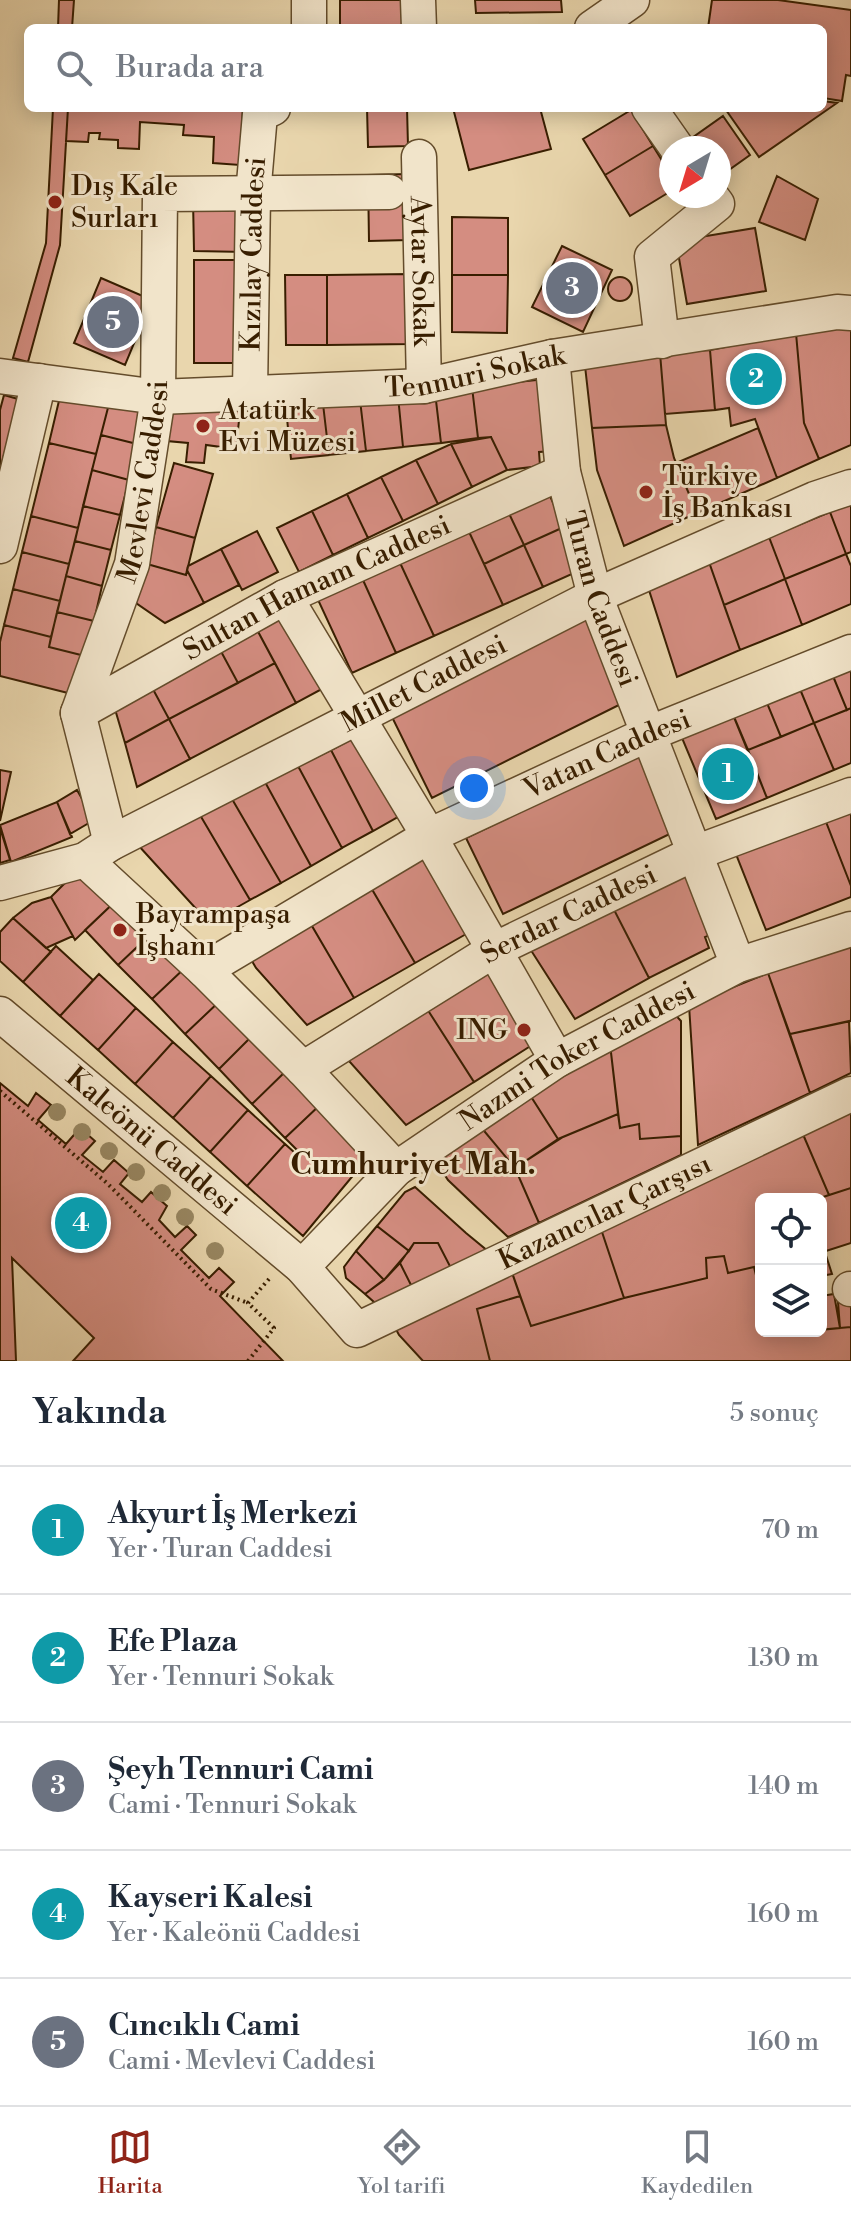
<!DOCTYPE html>
<html lang="tr">
<meta charset="utf-8">
<style>
:root{--surface:#fff;--page:#f6f6f7;--text:#1f2937;--muted:#747a83;--line:#e0e1e3;--accent:#8f2418}
body{margin:0;font-family:"Libre Bodoni",serif;background:var(--page);color:var(--text)}
.controls{position:absolute;right:24px;bottom:24px;display:grid;overflow:hidden;border-radius:12px;box-shadow:0 4px 20px #0003}
.controls button{width:72px;height:72px;display:grid;place-items:center;padding:0;border:0;border-bottom:2px solid var(--line);background:var(--surface);color:var(--text);font:40px sans-serif}
.compass{position:absolute;left:659px;top:136px;width:72px;height:72px;border-radius:50%;background:var(--surface);box-shadow:0 4px 20px #0003;rotate:218deg}
.you{position:absolute;left:474px;top:788px;width:28px;height:28px;margin:-20px;border:6px solid #fff;border-radius:50%;background:#1a73e8;box-shadow:0 0 0 12px #1a73e833}
.badge{display:grid;place-items:center;width:52px;height:52px;border-radius:50%;background:var(--accent);color:#fff;font-size:26px;font-weight:700}
.pin{position:absolute;translate:-50% -50%;border:4px solid #fff;box-shadow:0 2px 8px #0006}
.list{margin:0;padding:0;list-style:none}
h2{display:flex;justify-content:space-between;align-items:center;height:104px;margin:0;padding:0 32px;font-size:34px}
h2 small{font-size:26px;font-weight:400;color:var(--muted)}
.list li{display:grid;grid-template-columns:52px 1fr auto;gap:24px;align-items:center;box-sizing:border-box;height:128px;padding:0 32px;border-top:2px solid var(--line)}
.list b{display:block;font-size:30px;white-space:nowrap}
.list p{margin:0;font-size:26px;white-space:nowrap;color:var(--muted)}
.list em{font-size:26px;font-style:normal;color:var(--muted)}
.icon{flex:none;width:44px;height:44px;fill:none;stroke:currentColor;stroke-width:2;stroke-linecap:round;stroke-linejoin:round}
.map{position:relative;flex:none;width:851px;height:1361px;overflow:hidden}
.search{position:absolute;background:var(--surface);box-shadow:0 4px 20px #0003;left:24px;right:24px;top:24px;height:88px;display:flex;align-items:center;gap:20px;box-sizing:border-box;padding:0 28px;border-radius:12px;color:var(--muted);font-size:30px}
.sheet{height:744px;background:var(--surface)}
nav{display:flex;justify-content:space-around;align-items:center;box-sizing:border-box;height:112px;border-top:2px solid var(--line);background:var(--surface);font-size:22px;color:var(--muted)}
nav a{display:grid;justify-items:center;gap:4px}
nav .on{color:var(--accent)}
.map>svg:first-child{display:block}
.building{fill:#d48d81;stroke:#381e00;stroke-width:2}
.lines{fill:none;stroke-linecap:round;stroke-linejoin:round}
.minor-casing{stroke:#644c2b;stroke-width:37}
.path{stroke:#381e00;stroke-width:4;stroke-dasharray:2 4;stroke-linecap:butt}
.minor{stroke:#f1e4ca;stroke-width:34}
.tree{fill:#988762}
.poi-dot{fill:#8f2418;stroke:#f1e4ca;stroke-width:3}
.labels{text-anchor:middle;dominant-baseline:central;stroke-width:6;stroke-linejoin:round;paint-order:stroke}
.poi-label{font-size:28px;fill:#381e00;stroke:#f1e4ca;text-anchor:start}
.street-label{font-size:28px;fill:#381e00;stroke:#f1e4ca}
.neighbourhood-label{font-size:30px;font-weight:bold;fill:#381e00;stroke:#f1e4ca}
</style>
<div class="map">
<svg width="851" height="1361" viewBox="0 0 851 1361">
<rect width="100%" height="100%" fill="#e9d6ad"/>
<filter id="stains"><feTurbulence type="fractalNoise" baseFrequency=".0025" numOctaves="4"/><feColorMatrix values="0 0 0 0 .2 0 0 0 0 .09 0 0 0 0 .02 0 0 0 .5 -.17"/></filter>
<radialGradient id="worn" r=".72"><stop offset=".6" stop-color="#630" stop-opacity="0"/><stop offset="1" stop-color="#630" stop-opacity=".3"/></radialGradient>
<!-- building -->
<path class="building" d="M59,0H74L72,28H58Z
M340,0H410V28H340Z
M475,0H561L562,12L476,13Z
M712,0H778L851,10V76L846,75L842,101L823,98V28H708Z
M823,101L837,103L759,157L726,110L823,108Z
M53,108H68L60,245L28,362L13,358L46,243Z
M68,108H243L240,165L213,163L214,137L183,135L184,125L140,122L139,149L118,148V140L99,139L100,133H89L88,142L66,141Z
M367,108H407L408,146L368,147Z
M453,108H540L551,149L469,170Z
M631,110L653,146L605,175L583,139Z
M723,116L750,155L719,177V148H695L689,140Z
M653,146L671,175V191L630,216L605,175Z
M408,174L409,240L369,241L368,175Z
M777,176L818,199L805,240L759,222Z
M193,199L246,200V252L194,251Z
M452,217L508,218V275H452Z
M755,228L766,291L687,304L676,241Z
M562,246L612,270L583,332L532,307Z
M194,260H246V363H194Z
M411,274L412,344L327,345V275Z
M285,275H327V345H286Z
M452,275H508L507,333L452,332Z
M608 289a12 12 0 1 1 24 0a12 12 0 1 1-24 0Z
M101,278L152,300L125,365L74,343Z
M851,325V445L819,459L804,423L796,333Z
M796,333L804,423L819,459L777,478L755,419L731,426L729,408L715,410L710,350Z
M710,350L715,410L665,414L660,353Z
M660,353L666,425L592,428L584,357Z
M546,379L554,451L539,452L540,466L507,470L491,437L478,438L472,387Z
M472,387L478,438L441,443L435,392Z
M62,388L110,400L96,454L49,443Z
M435,392L441,443L403,447L398,396Z
M4,395L18,399L0,471V410Z
M398,396L403,447L366,451L360,400Z
M110,400L146,409L137,444L101,435Z
M360,400L366,451L329,455L323,404Z
M171,403L240,411L236,449L206,445L204,463L186,462L188,443L167,441Z
M323,404L329,455L291,459L286,408Z
M666,425L674,458L697,513L624,546L597,470L592,428Z
M758,428L777,478L697,513L676,463Z
M101,435L137,444L129,480L92,470Z
M491,437L507,470L472,487L451,444Z
M49,443L96,454L78,528L31,516Z
M451,444L472,487L438,504L416,460Z
M416,460L438,504L403,521L381,477Z
M174,463L213,474L195,538L156,527Z
M92,470L129,480L120,515L83,506Z
M381,477L403,521L368,538L347,494Z
M545,485L564,527L524,545L504,503Z
M347,494L368,538L333,555L312,511Z
M504,503L524,545L484,564L464,521Z
M851,503V552L846,554L830,512Z
M83,506L120,515L111,550L75,541Z
M312,511L333,555L299,572L277,528Z
M830,512L846,554L785,579L769,537Z
M31,516L78,528L69,564L22,552Z
M464,521L503,605L434,636L395,552Z
M156,527L195,538L186,575L147,564Z
M564,527L583,569L543,587L524,545Z
M257,531L278,572L242,590L221,549Z
M769,537L785,579L724,605L709,562Z
M75,541L111,550L102,586L66,576Z
M524,545L543,587L503,605L484,564Z
M221,549L239,585L204,603L187,570L188,566Z
M22,552L69,564L60,601L13,589Z
M395,552L434,636L396,653L358,569Z
M846,554L851,566V604L802,625L785,579Z
M709,562L740,650L677,677L648,587Z
M147,564L186,575L187,570L204,603L165,623L136,603Z
M358,569L396,653L352,673L313,589Z
M66,576L102,586L94,621L57,612Z
M785,579L802,625L740,650L724,605Z
M13,589L60,601L51,637L4,625Z
M291,605L333,683L296,703L254,624Z
M57,612L94,621L85,656L49,647Z
M590,616L631,699L432,798L391,715Z
M254,624L275,663L238,683L217,644Z
M4,625L51,637L49,647L85,656L76,695L0,676V642Z
M217,644L238,683L169,719L148,680Z
M851,654V708L847,710L828,664Z
M275,663L296,703L190,759L169,719Z
M828,664L847,710L814,723L795,677Z
M795,677L814,723L781,737L762,691Z
M148,680L169,719L125,743L112,699Z
M762,691L781,737L748,750L729,705Z
M729,705L767,798L716,819L677,726Z
M851,708V763L834,770L814,723Z
M169,719L190,759L137,787L125,743Z
M814,723L834,770L767,798L748,750Z
M363,733L403,814L373,831L331,750Z
M331,750L373,831L342,848L298,766Z
M641,754L678,830L503,914L466,838Z
M298,766L342,848L311,866L265,782Z
M0,770L11,772L0,821Z
M265,782L311,866L281,883L232,799Z
M77,790L94,820L70,834L57,802Z
M851,798V886L821,809Z
M232,799L281,883L250,900L200,815Z
M57,802L72,837L11,862L0,825Z
M821,809L851,886V897L766,930L732,844Z
M200,815L250,900L209,923L138,845Z
M0,828L10,860L0,863Z
M426,844L475,929L415,963L366,879Z
M690,861L718,932L705,937L709,948L649,978L609,900Z
M75,873L121,896L75,940L51,897Z
M366,879L415,963L354,998L305,914Z
M121,896L154,931L118,965L85,930Z
M51,897L73,936L46,948L13,918L32,903Z
M609,900L649,978L575,1019L525,941Z
M305,914L354,998L307,1025L256,968L245,949Z
M13,918L51,952L23,982L0,961V932Z
M154,931L188,965L152,999L118,965Z
M851,940V1021L790,1034L768,973Z
M56,946L93,980L60,1016L23,982Z
M492,957L543,1038L474,1082L422,1001Z
M188,965L221,1000L185,1034L152,999Z
M768,973L810,1093L698,1145L689,1005Z
M99,974L136,1008L98,1050L60,1016Z
M221,1000L254,1034L219,1069L185,1034Z
M422,1001L474,1082L406,1125L341,1052Z
M136,1008L173,1042L135,1084L98,1050Z
M669,1008L681,1021V1136L640,1139L639,1124L620,1128L610,1044Z
M849,1021L851,1073L810,1093L790,1034Z
M254,1034L288,1069L252,1104L219,1069Z
M173,1042L211,1076L173,1118L135,1084Z
M610,1044L618,1114L558,1139L530,1095Z
M288,1069L321,1104L285,1138L252,1104Z
M211,1076L248,1110L210,1152L173,1118Z
M0,1083L28,1106L36,1093L51,1105L38,1120L66,1144L80,1128L95,1141L82,1155L103,1172L114,1160L129,1173L120,1184L142,1202L151,1192L167,1206L159,1220L175,1237L187,1226L196,1235L181,1250L209,1278L219,1268L234,1282L220,1296L283,1361H73L94,1338L12,1258L16,1361H0Z
M530,1095L558,1139L515,1168L480,1126Z
M851,1100V1188L829,1195L799,1125Z
M321,1104L370,1155L303,1236L247,1186L285,1144L295,1153L297,1150L285,1138Z
M248,1110L285,1144L247,1186L210,1152Z
M618,1114L620,1128L639,1124L640,1139L681,1136V1155L539,1223L515,1168L563,1137Z
M799,1125L829,1195L817,1199H761V1296L754,1267L728,1273L724,1256L706,1258L707,1278L624,1298L598,1220Z
M480,1126L515,1168L539,1223L508,1237L448,1180L433,1157Z
M415,1187L466,1233L489,1252L454,1274L438,1243H414L409,1251L377,1226L405,1192Z
M851,1188V1243L826,1251L821,1240V1199H817Z
M598,1220L624,1298L531,1326L509,1264Z
M377,1226L409,1251L384,1280L356,1251Z
M821,1240L832,1274L821,1276Z
M414,1243H438L454,1274L415,1293L400,1263Z
M356,1251L384,1280L365,1294L346,1278L344,1267Z
M724,1256L728,1273L754,1267L761,1296V1331H770L771,1334L851,1327V1361H490L477,1309L520,1296L531,1326L624,1298L707,1278L706,1258Z
M400,1263L415,1293L383,1310L365,1294L386,1278Z
M509,1264L520,1296L477,1309L490,1361H423L399,1335L392,1322Z
M834,1294L840,1328L821,1330V1296Z
M851,1299V1327L840,1328L838,1302Z
M770,1331H810L771,1334Z"/>
<g class="lines">
<defs>
<g id="minor">
<path d="M418,0L419,28"/>
<path d="M309,28V0"/>
<path d="M592,28L632,0"/>
<path d="M649,108L677,148"/>
<path id="s1" d="M419,157L424,386"/>
<path d="M662,341L652,257L717,204L711,196"/>
<path id="s2" d="M552,357L563,472L595,596L738,965"/>
<path id="s3" d="M0,376L158,397L424,386L552,357L837,312L851,313"/>
<path id="s4" d="M250,392L253,195L260,114L273,108"/>
<path d="M0,546L39,381"/>
<path d="M285,597L429,836L557,1060"/>
<path id="s5" d="M78,713L285,597L563,472"/>
<path id="s6" d="M111,843L78,713L132,564L158,397L160,194L389,192"/>
<path d="M85,860L204,970L303,1069L396,1169"/>
<path id="s7" d="M0,883L85,860L111,843L595,596L815,499L851,487"/>
<path id="s8" d="M204,970L429,836L648,734L851,652"/>
<path id="s9" d="M0,1014L302,1267L357,1330L851,1094"/>
<path id="s10" d="M303,1069L494,950L695,853L851,795"/>
<path id="s11" d="M302,1267L396,1169L557,1060L738,965L851,929"/>
<path d="M850,1289H851"/>
</g>
</defs>
<!-- minor casing -->
<use href="#minor" class="minor-casing"/>
<!-- path -->
<path class="path" d="M0,1091L108,1184L211,1289L248,1303
M248,1361L274,1328L248,1303L269,1279"/>
<!-- minor -->
<use href="#minor" class="minor"/>
</g>
<!-- trees -->
<g class="tree">
<circle cx="57" cy="1112" r="9"/>
<circle cx="82" cy="1132" r="9"/>
<circle cx="109" cy="1151" r="9"/>
<circle cx="136" cy="1172" r="9"/>
<circle cx="162" cy="1193" r="9"/>
<circle cx="185" cy="1217" r="9"/>
<circle cx="215" cy="1251" r="9"/>
</g>
<!-- markers -->
<g class="poi-dot">
<circle cx="55" cy="202" r="8"/>
<circle cx="203" cy="426" r="8"/>
<circle cx="646" cy="492" r="8"/>
<circle cx="120" cy="930" r="8"/>
<circle cx="524" cy="1030" r="8"/>
</g>
<g class="labels">
<!-- poi labels -->
<g class="poi-label">
<text x="71" y="186">Dış Kale<tspan x="71" dy="32">Surları</tspan></text>
<text x="219" y="410">Atatürk<tspan x="219" dy="32">Evi Müzesi</tspan></text>
<text x="662" y="476">Türkiye<tspan x="662" dy="32">İş Bankası</tspan></text>
<text x="136" y="914">Bayrampaşa<tspan x="136" dy="32">İşhanı</tspan></text>
<text x="508" y="1030" text-anchor="end">ING</text>
</g>
<!-- street labels -->
<g class="street-label">
<text stroke="none"><textPath href="#s4" startOffset="138">Kızılay Caddesi</textPath></text>
<text stroke="none"><textPath href="#s1" startOffset="114">Aytar Sokak</textPath></text>
<text stroke="none"><textPath href="#s3" startOffset="478">Tennuri Sokak</textPath></text>
<text stroke="none"><textPath href="#s6" startOffset="376">Mevlevi Caddesi</textPath></text>
<text stroke="none"><textPath href="#s5" startOffset="270">Sultan Hamam Caddesi</textPath></text>
<text stroke="none"><textPath href="#s2" startOffset="248">Turan Caddesi</textPath></text>
<text stroke="none"><textPath href="#s7" startOffset="470">Millet Caddesi</textPath></text>
<text stroke="none"><textPath href="#s8" startOffset="458">Vatan Caddesi</textPath></text>
<text stroke="none"><textPath href="#s10" startOffset="308">Serdar Caddesi</textPath></text>
<text stroke="none"><textPath href="#s11" startOffset="350">Nazmi Toker Caddesi</textPath></text>
<text stroke="none"><textPath href="#s9" startOffset="198">Kaleönü Caddesi</textPath></text>
<text stroke="none"><textPath href="#s9" startOffset="752">Kazancılar Çarşısı</textPath></text>
</g>
<!-- neighbourhood labels -->
<g class="neighbourhood-label">
<text x="413" y="1165">Cumhuriyet Mah.</text>
</g>
</g>
<rect width="100%" height="100%" filter="url(#stains)"/>
<rect width="100%" height="100%" fill="url(#worn)"/>
</svg>
<div class="controls">
<button><svg class="icon" aria-label="locate" viewBox="0 0 24 24"><circle cx="12" cy="12" r="6"/><path d="M12 2v4M12 18v4M2 12h4M18 12h4"/></svg></button>
<button><svg class="icon" aria-label="layers" viewBox="0 0 24 24"><path d="M12 4l9 5-9 5-9-5zM3 14l9 5 9-5"/></svg></button>
</div>
<svg class="compass" viewBox="-18 -18 36 36"><path d="M0-13l5 13h-10z" fill="#e53935"/><path d="M0 13l5-13h-10z" fill="#747a83"/></svg>
<div class="you"></div>
<div class="pin badge" style="left:728px;top:774px;background:#0f9aa8">1</div>
<div class="pin badge" style="left:756px;top:379px;background:#0f9aa8">2</div>
<div class="pin badge" style="left:572px;top:288px;background:#6b7280">3</div>
<div class="pin badge" style="left:81px;top:1223px;background:#0f9aa8">4</div>
<div class="pin badge" style="left:113px;top:322px;background:#6b7280">5</div>
<div class="search"><svg class="icon" aria-label="search" viewBox="0 0 24 24"><circle cx="10" cy="10" r="6"/><path d="M15 15l6 6"/></svg>Burada ara</div>
</div>
<section class="sheet">
<h2>Yakında<small>5 sonuç</small></h2>
<ul class="list">
<li><span class="badge" style="background:#0f9aa8">1</span><div><b>Akyurt İş Merkezi</b><p>Yer · Turan Caddesi</p></div><em>70 m</em></li>
<li><span class="badge" style="background:#0f9aa8">2</span><div><b>Efe Plaza</b><p>Yer · Tennuri Sokak</p></div><em>130 m</em></li>
<li><span class="badge" style="background:#6b7280">3</span><div><b>Şeyh Tennuri Cami</b><p>Cami · Tennuri Sokak</p></div><em>140 m</em></li>
<li><span class="badge" style="background:#0f9aa8">4</span><div><b>Kayseri Kalesi</b><p>Yer · Kaleönü Caddesi</p></div><em>160 m</em></li>
<li><span class="badge" style="background:#6b7280">5</span><div><b>Cıncıklı Cami</b><p>Cami · Mevlevi Caddesi</p></div><em>160 m</em></li>
</ul>
</section>
<nav>
<a class="on"><svg class="icon" aria-label="map" viewBox="0 0 24 24"><path d="M3 6l6-2 6 2 6-2v14l-6 2-6-2-6 2zM9 4v14M15 6v14"/></svg>Harita</a>
<a><svg class="icon" aria-label="directions" viewBox="0 0 24 24"><path d="M12 3l9 9-9 9-9-9zM9 14v-3h6M13 9l2 2-2 2"/></svg>Yol tarifi</a>
<a><svg class="icon" aria-label="saved" viewBox="0 0 24 24"><path d="M7 4h10v16l-5-4-5 4z"/></svg>Kaydedilen</a>
</nav>
